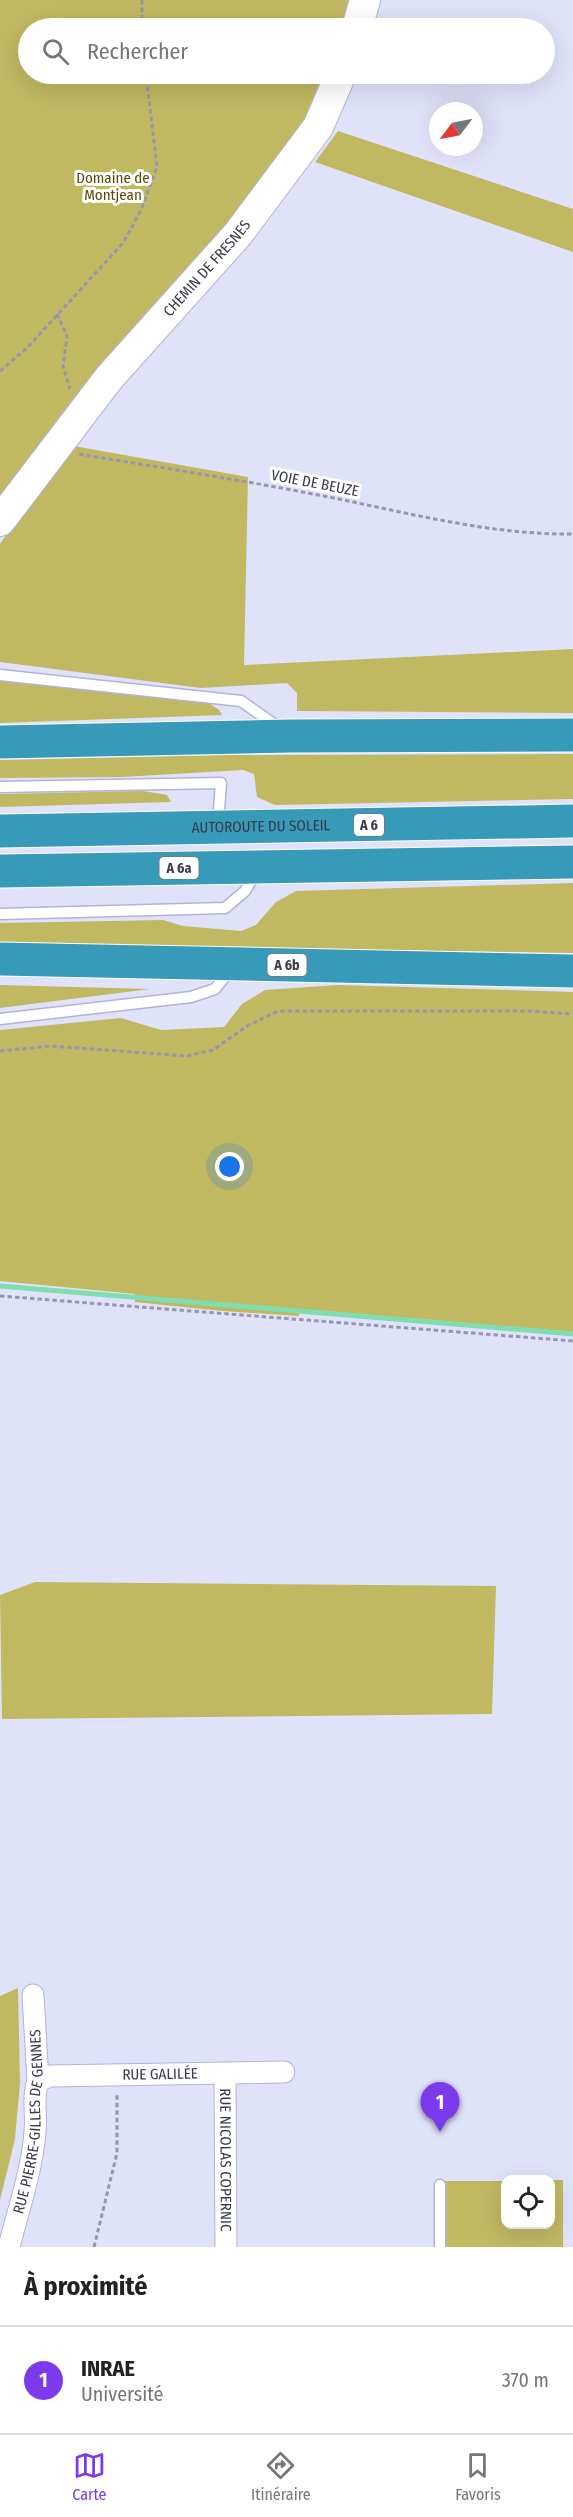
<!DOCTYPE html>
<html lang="fr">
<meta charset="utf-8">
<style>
:root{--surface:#fff;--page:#f2f2f2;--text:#222;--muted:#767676;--line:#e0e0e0;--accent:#7c3aed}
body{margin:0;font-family:"Fira Sans Condensed",sans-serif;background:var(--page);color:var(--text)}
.controls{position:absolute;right:18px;bottom:18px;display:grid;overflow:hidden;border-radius:12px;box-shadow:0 6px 24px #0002}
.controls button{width:54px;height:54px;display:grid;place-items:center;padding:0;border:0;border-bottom:2px solid var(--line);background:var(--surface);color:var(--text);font:30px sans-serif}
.compass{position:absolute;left:429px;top:102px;width:54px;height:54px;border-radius:50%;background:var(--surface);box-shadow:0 6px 24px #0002;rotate:238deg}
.you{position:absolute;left:230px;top:1167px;width:21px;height:21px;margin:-15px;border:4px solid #fff;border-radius:50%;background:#1a73e8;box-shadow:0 0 0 9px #1a73e833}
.badge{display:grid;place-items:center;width:39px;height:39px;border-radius:50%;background:var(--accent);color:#fff;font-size:20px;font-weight:700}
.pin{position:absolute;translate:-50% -50px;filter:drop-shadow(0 2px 3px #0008)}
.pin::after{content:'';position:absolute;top:32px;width:21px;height:18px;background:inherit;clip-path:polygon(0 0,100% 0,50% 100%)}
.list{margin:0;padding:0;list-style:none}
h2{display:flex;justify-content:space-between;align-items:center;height:78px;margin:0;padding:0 24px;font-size:26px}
h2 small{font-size:20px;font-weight:400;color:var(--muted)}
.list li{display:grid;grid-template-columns:39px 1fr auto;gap:18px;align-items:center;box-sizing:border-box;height:108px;padding:0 24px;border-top:2px solid var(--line)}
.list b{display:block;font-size:22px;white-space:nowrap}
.list p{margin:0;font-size:20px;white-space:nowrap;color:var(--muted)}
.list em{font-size:20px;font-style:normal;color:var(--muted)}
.icon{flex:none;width:33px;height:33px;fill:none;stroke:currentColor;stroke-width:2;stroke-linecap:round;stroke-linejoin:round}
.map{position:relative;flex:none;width:573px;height:2247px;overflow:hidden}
.search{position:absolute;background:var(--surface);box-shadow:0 6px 24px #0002;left:18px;right:18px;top:18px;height:66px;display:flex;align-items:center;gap:15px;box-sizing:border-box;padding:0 21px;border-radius:33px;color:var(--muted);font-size:22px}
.sheet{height:186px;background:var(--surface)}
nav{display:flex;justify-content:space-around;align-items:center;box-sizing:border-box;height:84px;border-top:2px solid var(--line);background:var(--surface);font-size:16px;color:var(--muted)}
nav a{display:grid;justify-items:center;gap:3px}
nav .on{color:var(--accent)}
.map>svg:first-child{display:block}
.green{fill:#c1b862}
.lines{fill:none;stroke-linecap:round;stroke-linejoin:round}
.stream{stroke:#7eddb1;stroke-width:5}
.lane-casing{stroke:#b1b3da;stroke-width:13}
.street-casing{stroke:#b1b3da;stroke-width:23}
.secondary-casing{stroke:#b1b3da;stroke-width:32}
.highway-casing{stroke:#fff;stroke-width:35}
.path{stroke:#9697ac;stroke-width:3;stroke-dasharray:4.5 3;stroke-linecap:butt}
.lane{stroke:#fff;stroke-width:10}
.street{stroke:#fff;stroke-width:21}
.secondary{stroke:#fff;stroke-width:30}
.highway{stroke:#379ab8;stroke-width:33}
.labels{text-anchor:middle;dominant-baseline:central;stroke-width:6;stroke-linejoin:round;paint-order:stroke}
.shield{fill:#fff;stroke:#757580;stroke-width:1.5}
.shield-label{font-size:14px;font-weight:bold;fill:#3a3a4a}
.park-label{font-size:15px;fill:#544c03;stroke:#fff}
.street-label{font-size:15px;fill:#3a3a4a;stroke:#fff}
</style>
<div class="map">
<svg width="573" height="2247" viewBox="0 0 573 2247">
<rect width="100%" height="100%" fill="#e0e2fa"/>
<!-- green -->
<path class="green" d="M0,0H354L342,28H28V74H323L297,138L0,506Z
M338,131L573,209V252L315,162Z
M68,445L248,477L244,665L573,649V713L297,711V693L287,683L201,688L0,662V544Z
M0,679L157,695L209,703L219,710L222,715L0,723Z
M573,754V799L275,805L257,797L254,774L243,770L122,777L0,778V760L227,755Z
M143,791L167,795L171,802L0,807V794Z
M573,883V953L0,945V923L163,920L183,926L241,931L256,925L276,902L296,891Z
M0,985L150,989L0,1008Z
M338,985L573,992V1332L300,1309L299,1316L222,1311L135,1302V1294L0,1281V1030L121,1018L161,1030L224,1027L242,1004L265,990Z
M35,1582L496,1586L492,1714L2,1719L0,1595Z
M18,1988L20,2083L15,2139L0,2200V1996Z
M551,2180H563V2247H446L445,2181H505L506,2224H550Z"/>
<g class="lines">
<!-- stream -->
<path class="stream" d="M0,1286L573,1334"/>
<defs>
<path id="lane" d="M0,675L241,701L278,727
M0,787L221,783L218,824
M0,914L225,908L245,891L256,872
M0,1019L191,997L215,989L231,969
M440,2185V2247"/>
<g id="street">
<path id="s1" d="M225,2073L226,2247"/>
<path id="s2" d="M38,2081L50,2076L284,2072"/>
<path id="s3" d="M9,2247C18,2210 32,2171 35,2132C37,2115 32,2097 38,2081L33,1995"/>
</g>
<g id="secondary">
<path d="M357,28L365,0"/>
<path id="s4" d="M0,521L109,378L238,234L318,127L341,74"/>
</g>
<g id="highway">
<path d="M0,742L291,736L573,735"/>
<path id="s5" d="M0,831L573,821"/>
<path d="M0,871L573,862"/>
<path d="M0,959L573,971"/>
</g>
</defs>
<!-- lane casing -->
<use href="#lane" class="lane-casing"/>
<!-- street casing -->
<use href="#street" class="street-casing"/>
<!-- secondary casing -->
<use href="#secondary" class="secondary-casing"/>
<!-- highway casing -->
<use href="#highway" class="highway-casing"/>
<!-- path -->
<path class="path" d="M142,0V28
M57,314L67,336L63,366L70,389
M0,371L27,348L123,243L141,210L157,167L146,74
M79,454C157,467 235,479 313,494C399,510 484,535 573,534
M0,1051L51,1046L187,1056L213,1050L247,1026L278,1011H529L573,1014
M0,1296L573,1341
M94,2247L117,2153V2094"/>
<!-- lane -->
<use href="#lane" class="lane"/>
<!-- street -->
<use href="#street" class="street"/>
<!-- secondary -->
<use href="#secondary" class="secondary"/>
<!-- highway -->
<use href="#highway" class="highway"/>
</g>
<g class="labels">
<!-- shield labels -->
<g class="shield">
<rect x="354" y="814" width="30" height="22" rx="4.5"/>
<rect x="159.5" y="857" width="39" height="22" rx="4.5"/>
<rect x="267.5" y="954" width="39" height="22" rx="4.5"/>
</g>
<g class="shield-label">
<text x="369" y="825">A 6</text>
<text x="179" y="868">A 6a</text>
<text x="287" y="965">A 6b</text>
</g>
<!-- park labels -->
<g class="park-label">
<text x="113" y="178">Domaine de<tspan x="113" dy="17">Montjean</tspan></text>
</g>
<!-- street labels -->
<g class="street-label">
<text stroke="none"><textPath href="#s4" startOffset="327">CHEMIN DE FRESNES</textPath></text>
<text transform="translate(315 483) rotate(11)">VOIE DE BEUZE</text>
<text stroke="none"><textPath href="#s5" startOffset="261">AUTOROUTE DU SOLEIL</textPath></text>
<text stroke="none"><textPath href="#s2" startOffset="123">RUE GALILÉE</textPath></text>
<text stroke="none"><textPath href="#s3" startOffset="128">RUE PIERRE-GILLES DE GENNES</textPath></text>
<text stroke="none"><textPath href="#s1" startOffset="87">RUE NICOLAS COPERNIC</textPath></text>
</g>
</g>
</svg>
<div class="controls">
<button><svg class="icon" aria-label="locate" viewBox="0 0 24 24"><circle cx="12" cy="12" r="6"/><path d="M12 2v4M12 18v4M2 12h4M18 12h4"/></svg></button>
</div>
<svg class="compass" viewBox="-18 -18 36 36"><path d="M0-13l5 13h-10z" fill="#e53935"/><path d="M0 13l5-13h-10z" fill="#767676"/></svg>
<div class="you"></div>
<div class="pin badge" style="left:440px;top:2132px">1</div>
<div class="search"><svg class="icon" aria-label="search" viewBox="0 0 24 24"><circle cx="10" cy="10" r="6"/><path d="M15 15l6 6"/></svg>Rechercher</div>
</div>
<section class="sheet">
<h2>À proximité<small></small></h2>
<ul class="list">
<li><span class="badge">1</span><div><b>INRAE</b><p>Université</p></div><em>370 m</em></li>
</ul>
</section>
<nav>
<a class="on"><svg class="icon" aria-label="map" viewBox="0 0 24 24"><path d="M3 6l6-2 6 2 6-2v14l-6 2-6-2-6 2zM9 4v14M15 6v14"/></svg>Carte</a>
<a><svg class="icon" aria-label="directions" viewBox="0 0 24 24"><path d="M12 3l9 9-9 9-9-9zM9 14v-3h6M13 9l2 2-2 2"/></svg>Itinéraire</a>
<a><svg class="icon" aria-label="saved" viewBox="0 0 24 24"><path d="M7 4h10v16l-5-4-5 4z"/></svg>Favoris</a>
</nav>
